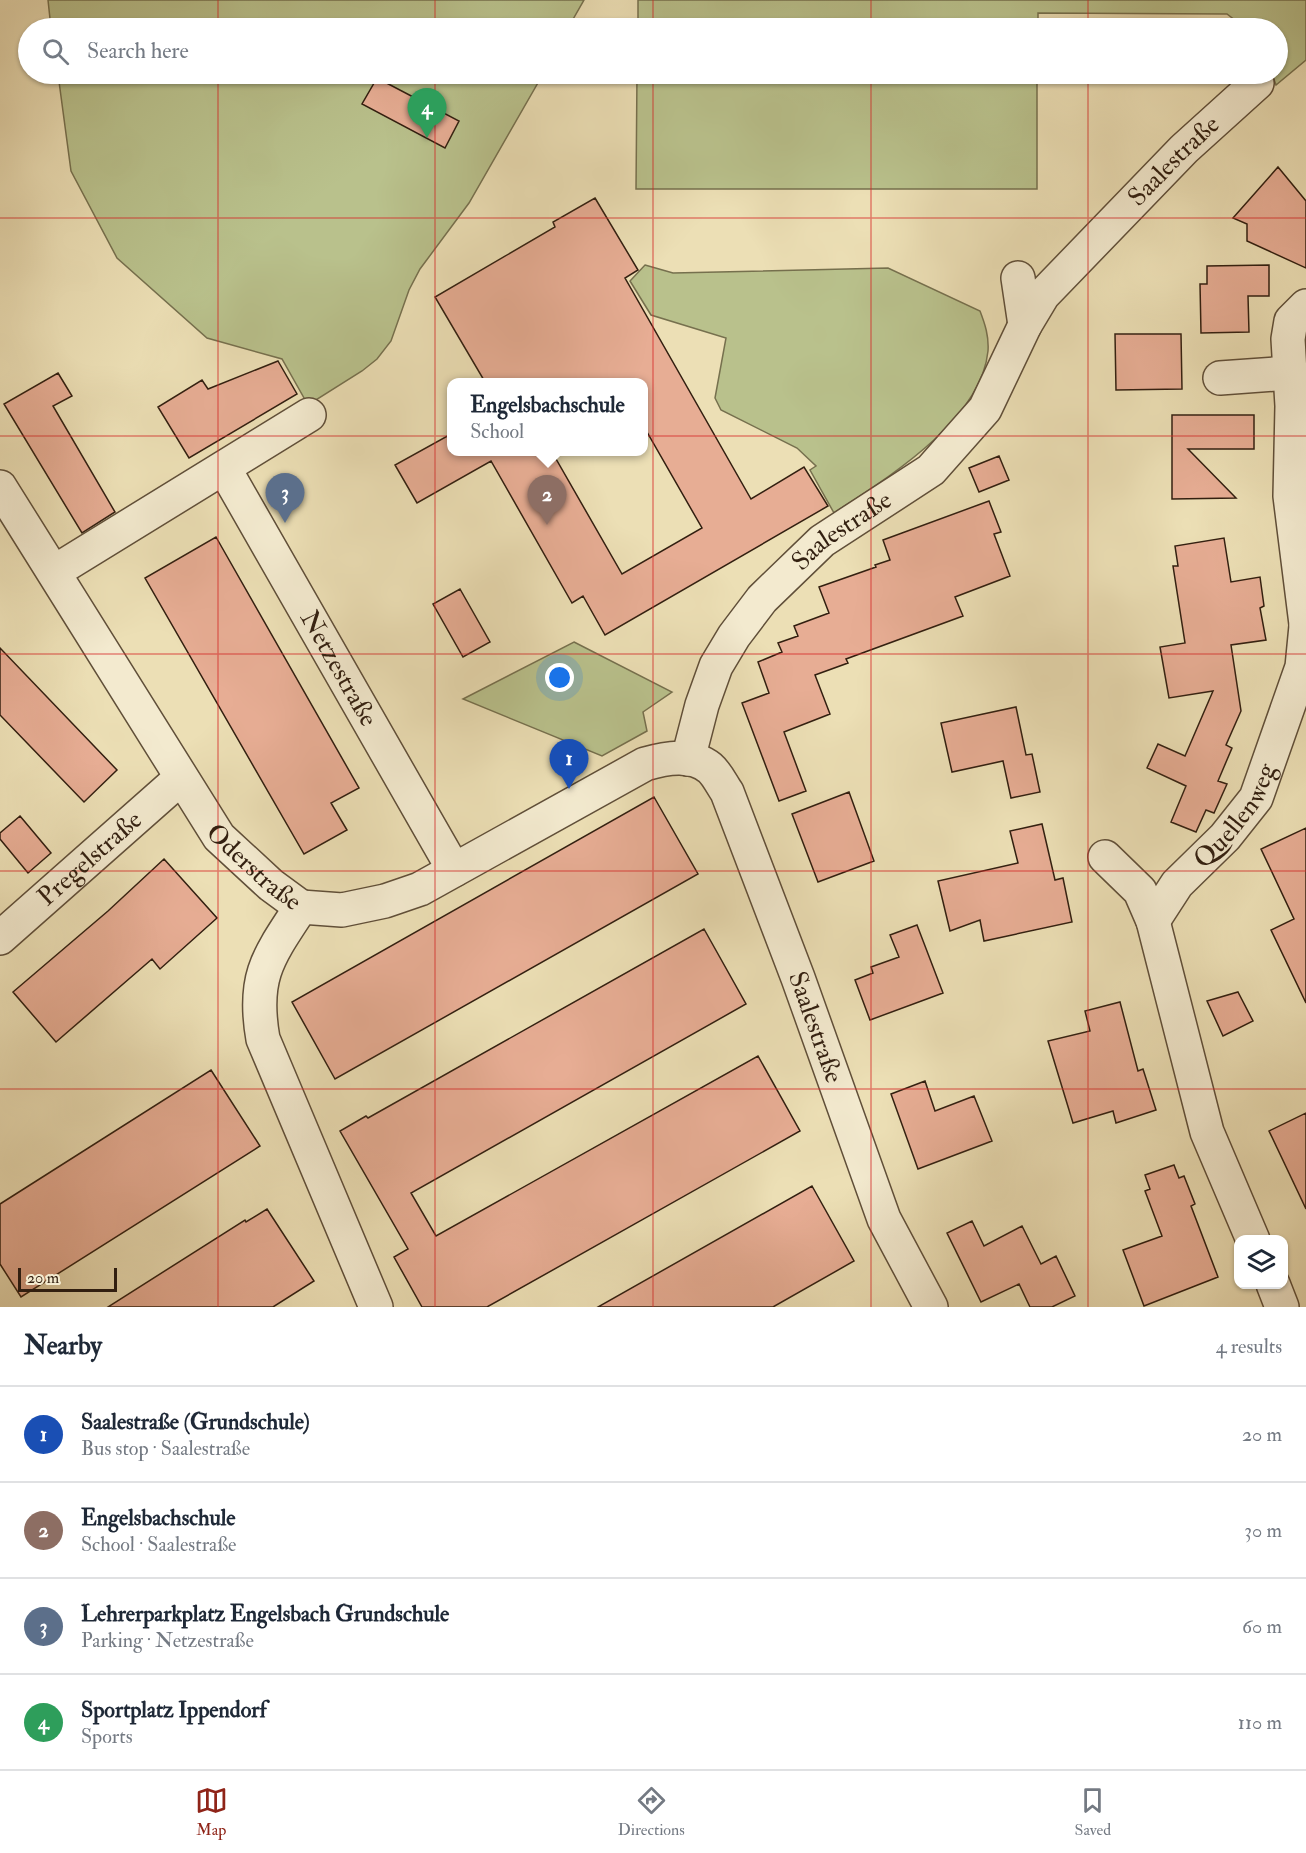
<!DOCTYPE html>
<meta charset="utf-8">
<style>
:root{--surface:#fff;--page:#f2f2f3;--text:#1f2937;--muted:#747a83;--line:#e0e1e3;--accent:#8f2418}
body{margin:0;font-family:"IM FELL Double Pica",serif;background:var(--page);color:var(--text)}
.controls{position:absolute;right:18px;bottom:18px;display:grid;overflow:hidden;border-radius:12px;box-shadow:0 2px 4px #0004}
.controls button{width:54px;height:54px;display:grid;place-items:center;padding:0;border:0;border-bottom:2px solid var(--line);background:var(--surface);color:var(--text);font:30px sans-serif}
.scale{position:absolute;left:18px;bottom:15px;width:99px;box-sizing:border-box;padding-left:6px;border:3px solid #321f10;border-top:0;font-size:16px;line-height:21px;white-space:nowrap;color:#321f10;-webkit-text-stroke:4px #f3eacf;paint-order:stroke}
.you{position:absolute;left:560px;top:678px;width:21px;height:21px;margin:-15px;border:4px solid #fff;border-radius:50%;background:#1a73e8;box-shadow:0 0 0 9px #1a73e833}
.badge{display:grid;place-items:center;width:39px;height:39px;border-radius:50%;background:var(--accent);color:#fff;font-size:20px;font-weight:700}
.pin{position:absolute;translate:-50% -50px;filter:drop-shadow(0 2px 3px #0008)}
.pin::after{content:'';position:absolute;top:32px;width:21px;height:18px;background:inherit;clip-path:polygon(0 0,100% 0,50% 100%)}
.popup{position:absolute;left:447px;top:378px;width:201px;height:78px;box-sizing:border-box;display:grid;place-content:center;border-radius:12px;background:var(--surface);filter:drop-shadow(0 2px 4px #0005);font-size:20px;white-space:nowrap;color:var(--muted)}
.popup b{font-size:22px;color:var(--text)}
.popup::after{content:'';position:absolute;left:50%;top:100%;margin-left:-12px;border:12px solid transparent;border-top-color:var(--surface)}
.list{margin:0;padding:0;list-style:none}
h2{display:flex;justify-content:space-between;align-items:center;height:78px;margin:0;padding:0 24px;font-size:26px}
h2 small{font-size:20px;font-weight:400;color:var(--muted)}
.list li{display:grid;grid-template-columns:39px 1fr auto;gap:18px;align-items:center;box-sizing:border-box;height:96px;padding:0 24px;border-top:2px solid var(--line)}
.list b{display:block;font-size:22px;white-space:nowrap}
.list p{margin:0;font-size:20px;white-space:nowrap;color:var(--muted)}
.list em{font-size:20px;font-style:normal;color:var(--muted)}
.icon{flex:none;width:33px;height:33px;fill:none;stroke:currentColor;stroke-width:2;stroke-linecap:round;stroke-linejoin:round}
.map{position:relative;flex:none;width:1306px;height:1307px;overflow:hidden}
.search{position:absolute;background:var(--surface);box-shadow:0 2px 4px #0004;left:18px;right:18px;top:18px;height:66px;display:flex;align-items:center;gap:15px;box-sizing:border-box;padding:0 21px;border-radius:33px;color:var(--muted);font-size:22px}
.sheet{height:462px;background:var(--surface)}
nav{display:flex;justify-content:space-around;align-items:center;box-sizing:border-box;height:84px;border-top:2px solid var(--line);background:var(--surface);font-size:16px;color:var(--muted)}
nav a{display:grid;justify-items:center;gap:3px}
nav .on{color:var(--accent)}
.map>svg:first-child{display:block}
.green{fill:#b9c18c;stroke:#76704e;stroke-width:1.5}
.building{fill:#e7ad94;stroke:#321f10;stroke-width:1.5}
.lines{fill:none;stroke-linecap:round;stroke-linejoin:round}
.minor-casing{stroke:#604f39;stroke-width:36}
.minor{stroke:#f3eacf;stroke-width:33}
.grid{fill:none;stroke:#d62828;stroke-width:1.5;stroke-opacity:0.55}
.labels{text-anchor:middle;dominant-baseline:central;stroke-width:6;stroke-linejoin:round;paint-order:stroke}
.street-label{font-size:26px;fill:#321f10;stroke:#f3eacf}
</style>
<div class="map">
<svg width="1306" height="1307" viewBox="0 0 1306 1307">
<rect width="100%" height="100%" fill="#ecdfb5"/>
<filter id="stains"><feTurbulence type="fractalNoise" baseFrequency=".00333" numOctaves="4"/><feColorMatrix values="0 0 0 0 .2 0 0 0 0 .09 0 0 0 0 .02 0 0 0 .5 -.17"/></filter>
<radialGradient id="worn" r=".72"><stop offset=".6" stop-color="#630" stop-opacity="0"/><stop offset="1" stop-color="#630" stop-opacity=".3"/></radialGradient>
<!-- green -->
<path class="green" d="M48,0H584L568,28H51Z
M638,0H1306V60L1276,85L1272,74H1278V28H1245L1227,14L1038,13V28H638Z
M58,74H543L469,203L420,269L409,290L391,341L377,359L362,371L308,405L282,359L207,338L117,258L71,171Z
M637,74H1037V189H636Z
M645,265L673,273L888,268L980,311C985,324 989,336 988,351C981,421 887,478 834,513L810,470L816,466L797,448L721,410L715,398L726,338L651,315L630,281Z
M574,642L672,692L643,712L647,731L602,756L463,699Z"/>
<!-- building -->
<path class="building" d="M377,78L459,121L445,148L362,104Z
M1278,167L1306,201V268L1247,241V224L1233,218Z
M595,198L638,270L625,278L751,499L804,467L828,506L605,635L583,596L572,603L491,461L417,503L395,465L451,434V452H552L622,574L702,528L643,425V382H485L435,297L555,227L553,222Z
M1269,265V296H1248L1249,332L1201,333L1200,284H1207V266Z
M1115,334H1181L1182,389L1116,390Z
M278,361L297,394L189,458L158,407L202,380L208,389Z
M58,373L72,396L53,406L115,512L82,533L4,404Z
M1172,415H1254V449H1188L1236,498L1172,499Z
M999,456L1009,480L979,492L969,468Z
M989,501L1001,532L994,534L1010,576L955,597L963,616L846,659L848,663L815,675L830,714L784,732L806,791L779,801L742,703L769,693L758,662L782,652L778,643L798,636L794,626L829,613L819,587L876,567L875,565L890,560L883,540Z
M216,537L359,788L331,803L347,830L304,854L145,578Z
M1224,538L1231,582L1260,577L1264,606L1260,608L1266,640L1231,645L1241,711L1226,745L1232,748L1218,781L1227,784L1214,813L1206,810L1196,832L1171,822L1186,786L1147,768L1158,744L1185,756L1213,691L1169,698L1160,647L1185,643L1173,566H1178L1175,546Z
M460,589L490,642L463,657L433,604Z
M0,648L117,770L84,802L0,715Z
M1016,707L1026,755L1032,754L1040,792L1011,798L1003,761L952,772L941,723Z
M849,792L874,861L818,882L792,814Z
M654,797L698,874L335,1079L292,1002Z
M20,816L51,853L28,873L0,839V833Z
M1042,824L1055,880L1063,878L1072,922L984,941L980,920L950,931L938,881L1018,863L1010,831Z
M1306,828V1003L1271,930L1294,919L1261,849Z
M164,859L217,918L160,969L152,959L56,1042L13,992L108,911Z
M917,925L943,993L870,1020L855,980L873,973L871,967L899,957L890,935Z
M704,929L746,1004L411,1193L436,1236L758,1056L800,1131L487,1307H422L394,1257L408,1249L340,1131L366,1116L368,1118Z
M1238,992L1253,1021L1223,1036L1207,1001Z
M1120,1002L1138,1071L1143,1069L1156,1110L1116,1123L1113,1111L1073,1123L1048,1041L1090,1031L1085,1011Z
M211,1070L260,1146L21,1297L0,1264V1204Z
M925,1081L935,1111L974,1096L992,1141L918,1169L891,1094Z
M1306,1113V1209L1269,1131Z
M1174,1165L1179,1178L1184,1176L1195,1204L1191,1206L1218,1277L1144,1306L1123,1250L1162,1236L1145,1191L1150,1189L1145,1175Z
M812,1186L854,1261L773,1307H598Z
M267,1209L314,1281L273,1307H108L245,1220L246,1222Z
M972,1221L984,1246L1022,1226L1041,1264L1056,1256L1075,1296L1052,1307H1030L1019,1284L981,1302L947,1233Z"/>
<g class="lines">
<defs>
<g id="minor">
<path d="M1018,278L1025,325"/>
<path d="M1306,306L1291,321L1288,339L1292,406L1290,496L1306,624"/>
<path d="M1220,378L1289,373"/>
<path id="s1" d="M224,468L454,870"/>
<path id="s2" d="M0,487L219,837L271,885L301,907"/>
<path d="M54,572L309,415"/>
<path id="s3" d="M688,759L702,705L716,666L734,636L762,599L822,541L931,470L985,409L1025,325L1043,295L1184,149L1257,83"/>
<path d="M1105,857L1140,891L1153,921L1207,1132L1253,1240"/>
<path id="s4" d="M301,907L342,910L385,901L420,889L645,764C666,758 691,753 710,768C717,774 722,785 727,792L798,978L884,1219L931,1307"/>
<path d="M301,907C268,957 252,977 263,1039L376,1307"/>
<path id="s5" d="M1153,921L1177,884L1225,837L1256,798L1302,667L1306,626"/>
<path id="s6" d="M0,938L181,778"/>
<path d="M1273,1284L1282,1307"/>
</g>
</defs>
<!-- minor casing -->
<use href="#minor" class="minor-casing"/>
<!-- minor -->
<use href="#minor" class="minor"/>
</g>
<!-- grid -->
<path class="grid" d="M218,0V28M435,0V28M653,0V28M871,0V28M1088,0V28M218,74V1307M435,74V1307M653,74V1307M871,74V1307M1088,74V1307M0,218H1306M0,436H1306M0,654H1306M0,871H1306M0,1089H1306"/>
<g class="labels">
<!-- street labels -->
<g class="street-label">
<text stroke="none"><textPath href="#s3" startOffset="789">Saalestraße</textPath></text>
<text stroke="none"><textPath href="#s3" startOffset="284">Saalestraße</textPath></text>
<text stroke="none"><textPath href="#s1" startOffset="231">Netzestraße</textPath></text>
<text stroke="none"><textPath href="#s5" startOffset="135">Quellenweg</textPath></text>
<text stroke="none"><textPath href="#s6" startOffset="120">Pregelstraße</textPath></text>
<text stroke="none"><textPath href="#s2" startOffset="459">Oderstraße</textPath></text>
<text stroke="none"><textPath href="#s4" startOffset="728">Saalestraße</textPath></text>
</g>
</g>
<rect width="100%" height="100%" filter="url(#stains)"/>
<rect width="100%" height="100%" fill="url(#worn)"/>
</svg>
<div class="controls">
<button><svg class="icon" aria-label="layers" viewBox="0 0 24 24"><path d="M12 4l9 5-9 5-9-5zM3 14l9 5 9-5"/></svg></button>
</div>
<div class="scale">20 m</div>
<div class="you"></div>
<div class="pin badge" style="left:569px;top:789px;background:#1a4fb4">1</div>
<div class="pin badge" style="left:547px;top:525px;background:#8d6e63">2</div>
<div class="popup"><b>Engelsbachschule</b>School</div>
<div class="pin badge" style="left:285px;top:523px;background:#5c6f8a">3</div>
<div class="pin badge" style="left:427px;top:138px;background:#2e9e5b">4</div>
<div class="search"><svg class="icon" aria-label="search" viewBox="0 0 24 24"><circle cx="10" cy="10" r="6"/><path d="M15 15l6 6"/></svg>Search here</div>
</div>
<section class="sheet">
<h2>Nearby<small>4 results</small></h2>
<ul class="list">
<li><span class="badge" style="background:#1a4fb4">1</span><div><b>Saalestraße (Grundschule)</b><p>Bus stop · Saalestraße</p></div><em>20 m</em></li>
<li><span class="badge" style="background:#8d6e63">2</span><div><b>Engelsbachschule</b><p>School · Saalestraße</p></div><em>30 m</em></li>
<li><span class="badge" style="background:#5c6f8a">3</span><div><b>Lehrerparkplatz Engelsbach Grundschule</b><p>Parking · Netzestraße</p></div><em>60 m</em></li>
<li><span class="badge" style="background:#2e9e5b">4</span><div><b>Sportplatz Ippendorf</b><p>Sports</p></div><em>110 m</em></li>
</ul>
</section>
<nav>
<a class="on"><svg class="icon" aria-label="map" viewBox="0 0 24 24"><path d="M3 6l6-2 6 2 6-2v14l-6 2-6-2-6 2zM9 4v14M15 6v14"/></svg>Map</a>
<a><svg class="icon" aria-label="directions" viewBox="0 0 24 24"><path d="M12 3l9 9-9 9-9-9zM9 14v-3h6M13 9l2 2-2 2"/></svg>Directions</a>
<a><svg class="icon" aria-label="saved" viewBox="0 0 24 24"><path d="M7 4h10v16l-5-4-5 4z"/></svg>Saved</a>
</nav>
